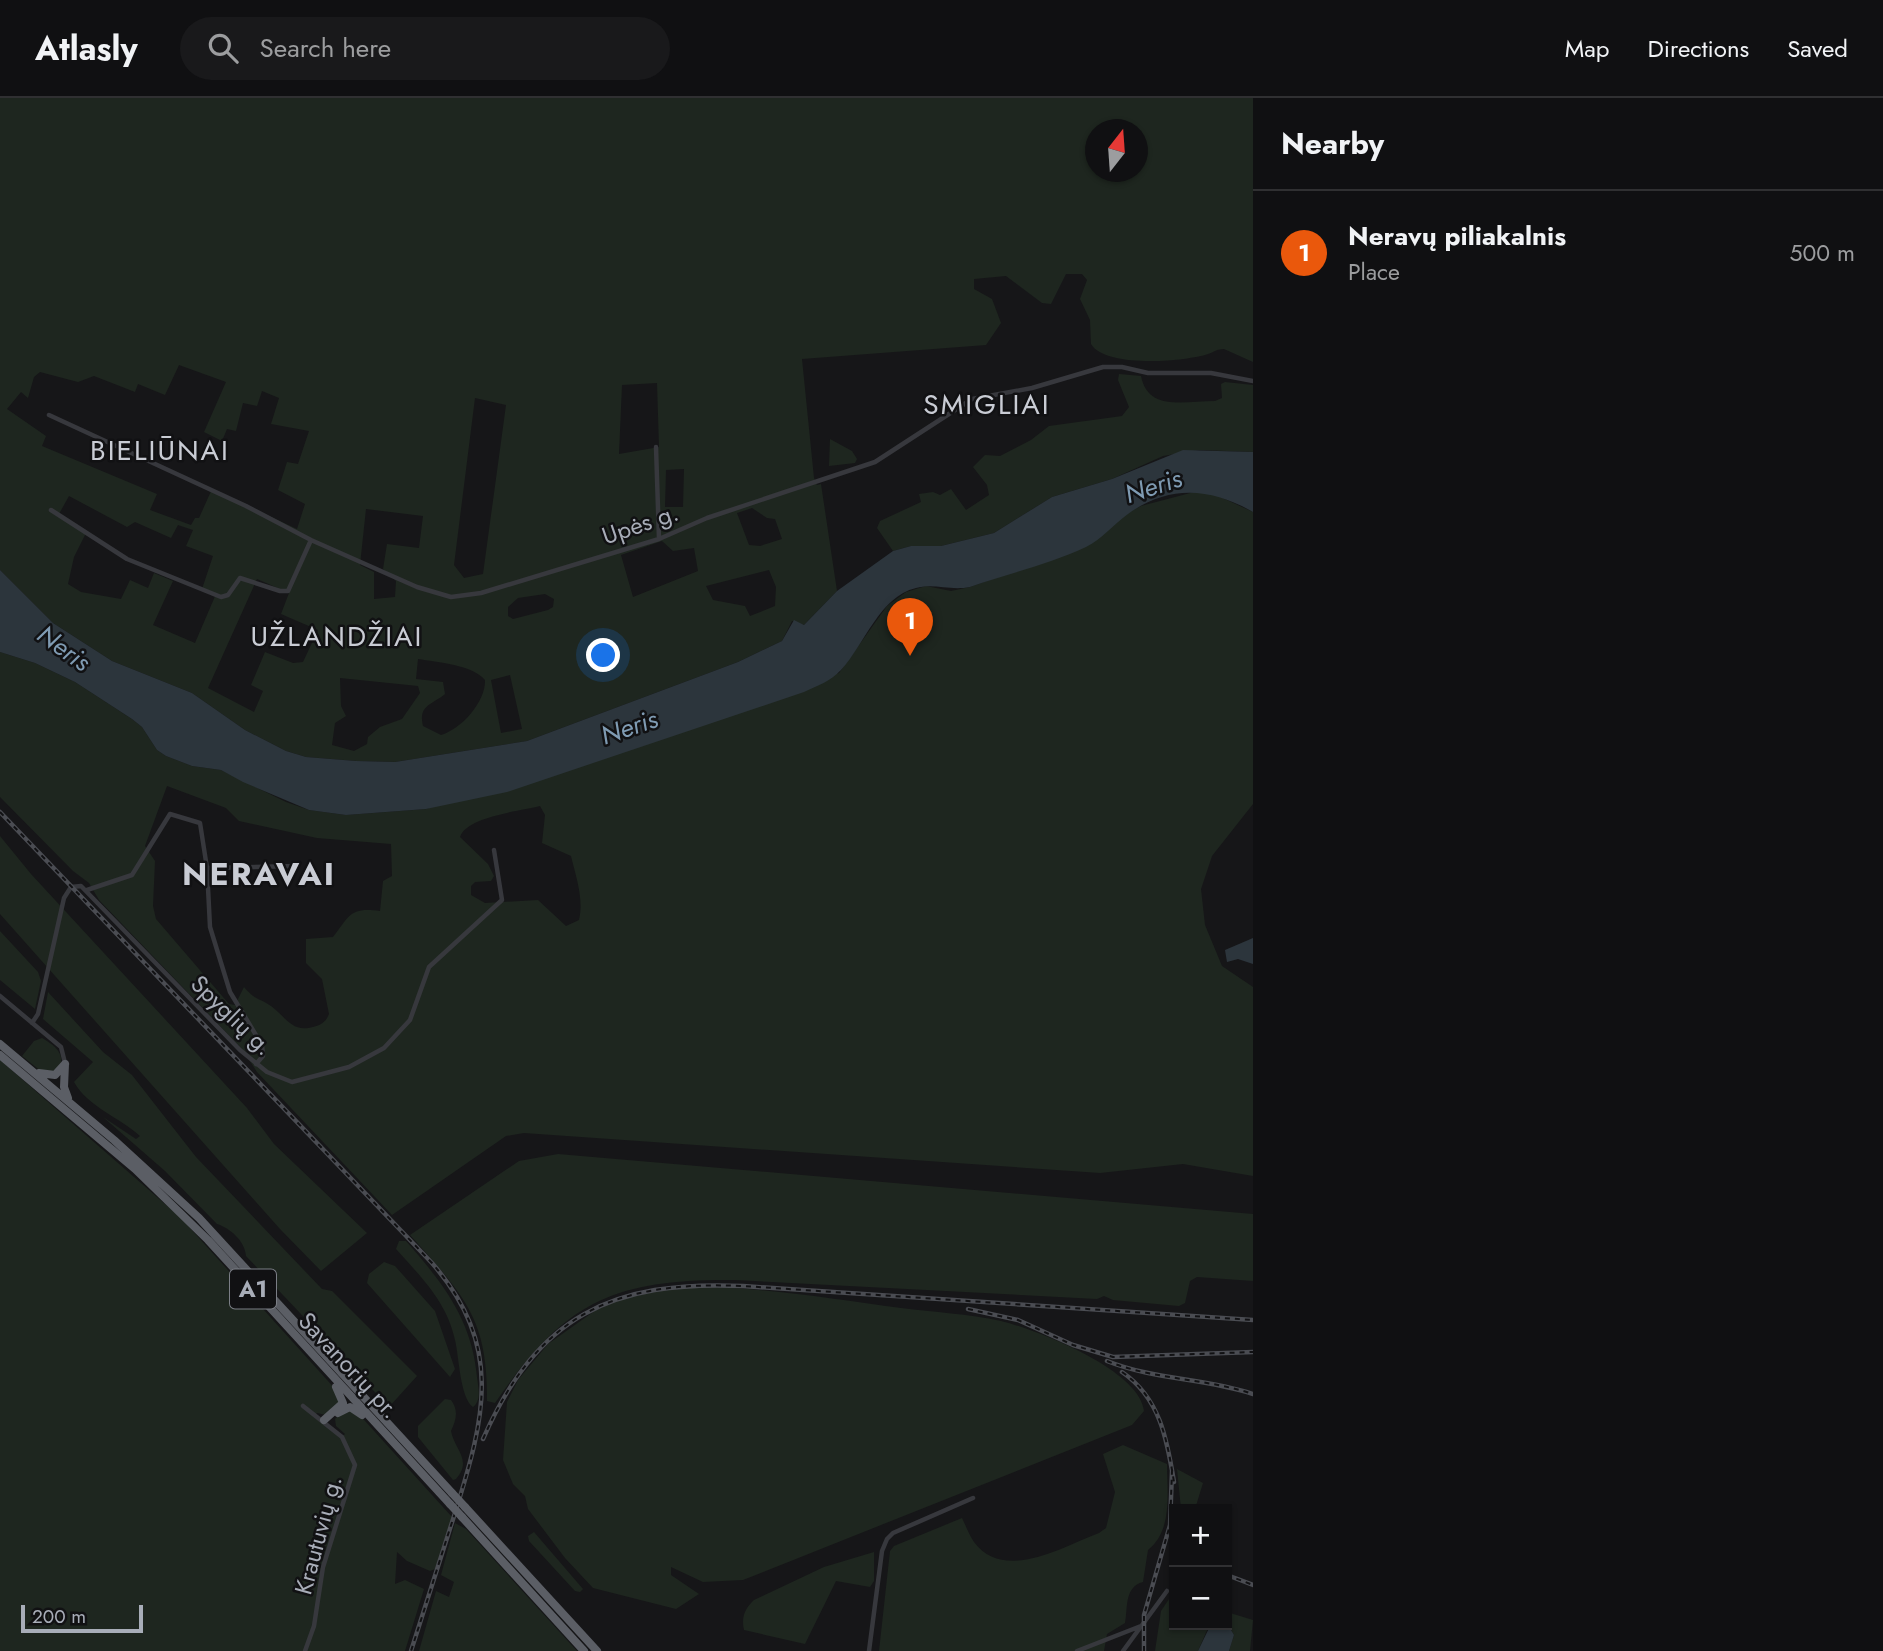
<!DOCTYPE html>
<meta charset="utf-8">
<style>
:root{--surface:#101012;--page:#19191b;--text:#f1f3f6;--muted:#9c9d9f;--line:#303032;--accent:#ea580c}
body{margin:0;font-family:Jost,sans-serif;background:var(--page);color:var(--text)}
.controls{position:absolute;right:21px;bottom:21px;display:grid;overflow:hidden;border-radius:0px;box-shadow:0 2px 5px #0004}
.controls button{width:63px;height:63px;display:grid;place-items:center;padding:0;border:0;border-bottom:2px solid var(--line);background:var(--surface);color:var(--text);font:35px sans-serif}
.compass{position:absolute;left:1085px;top:21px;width:63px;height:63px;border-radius:50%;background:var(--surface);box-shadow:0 2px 5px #0004;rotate:17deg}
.scale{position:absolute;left:21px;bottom:18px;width:122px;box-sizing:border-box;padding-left:7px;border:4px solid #a8adb8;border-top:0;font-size:19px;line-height:24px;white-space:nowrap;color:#a8adb8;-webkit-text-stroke:5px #111113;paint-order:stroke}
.you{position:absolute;left:604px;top:558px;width:24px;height:24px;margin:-18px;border:5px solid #fff;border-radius:50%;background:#1a73e8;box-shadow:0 0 0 10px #1a73e833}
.badge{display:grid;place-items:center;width:46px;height:46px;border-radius:50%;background:var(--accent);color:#fff;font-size:23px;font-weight:700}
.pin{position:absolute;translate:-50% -58px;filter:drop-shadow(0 2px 4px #0008)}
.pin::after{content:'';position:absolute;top:37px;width:24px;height:21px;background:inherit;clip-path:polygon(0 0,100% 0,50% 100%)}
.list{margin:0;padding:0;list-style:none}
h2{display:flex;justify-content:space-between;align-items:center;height:91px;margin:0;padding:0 28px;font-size:30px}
h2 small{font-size:23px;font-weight:400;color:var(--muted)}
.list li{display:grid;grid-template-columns:46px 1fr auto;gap:21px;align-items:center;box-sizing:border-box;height:126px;padding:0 28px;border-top:2px solid var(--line)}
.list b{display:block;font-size:26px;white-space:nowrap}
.list p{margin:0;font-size:23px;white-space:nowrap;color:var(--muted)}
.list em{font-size:23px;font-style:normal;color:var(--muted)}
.icon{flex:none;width:38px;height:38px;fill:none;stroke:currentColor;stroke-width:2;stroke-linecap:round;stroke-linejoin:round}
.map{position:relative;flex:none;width:1253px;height:1553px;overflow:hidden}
header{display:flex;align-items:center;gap:42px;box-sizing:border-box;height:98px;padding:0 35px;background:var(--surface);border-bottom:2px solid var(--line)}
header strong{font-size:33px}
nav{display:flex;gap:38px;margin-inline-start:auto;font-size:24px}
.search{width:490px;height:63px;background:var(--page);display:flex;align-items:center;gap:18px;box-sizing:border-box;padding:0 24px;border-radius:38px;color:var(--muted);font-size:26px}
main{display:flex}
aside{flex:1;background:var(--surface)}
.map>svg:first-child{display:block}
.green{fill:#1e261f;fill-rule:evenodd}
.water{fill:#2c353c}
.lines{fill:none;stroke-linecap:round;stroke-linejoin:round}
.minor{stroke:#37383d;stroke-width:4.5}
.trunk{stroke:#5b5e65;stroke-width:8}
.rail-casing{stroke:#4a4c52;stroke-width:4.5}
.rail{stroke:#111113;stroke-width:2;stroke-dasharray:5;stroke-linecap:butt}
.trunk-bridge{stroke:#5b5e65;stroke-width:8}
.labels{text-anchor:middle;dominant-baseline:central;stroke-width:5;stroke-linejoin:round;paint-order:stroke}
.shield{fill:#111113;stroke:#7b7e86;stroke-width:2}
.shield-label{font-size:23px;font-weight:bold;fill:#a8adb8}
.street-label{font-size:24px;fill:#a8adb8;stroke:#111113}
.water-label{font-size:26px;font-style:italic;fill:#7f9bb3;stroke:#111113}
.quarter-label{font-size:28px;letter-spacing:2px;fill:#c9ccd4;stroke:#111113}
.district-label{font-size:32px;font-weight:bold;letter-spacing:2px;fill:#c9ccd4;stroke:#111113}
</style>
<header>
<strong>Atlasly</strong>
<div class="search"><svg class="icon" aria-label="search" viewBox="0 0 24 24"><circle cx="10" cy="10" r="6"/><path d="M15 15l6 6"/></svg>Search here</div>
<nav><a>Map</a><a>Directions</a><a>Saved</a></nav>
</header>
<main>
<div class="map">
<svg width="1253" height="1553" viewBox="0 0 1253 1553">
<rect width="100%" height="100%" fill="#161618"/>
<!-- green -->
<path class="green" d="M0,0H1253V264L1224,251C1217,251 1214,254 1208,256C1184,264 1105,270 1091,246L1090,222L1080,201L1087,182L1082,176H1066L1051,206L1042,205L1006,178L974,181V191L992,201L1001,225L986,247L802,261L814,380L817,387L821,386L837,493L804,527L792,523L782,543L738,564L527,643L395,664L356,663L306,659L286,653L245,632L192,595L112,563L53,525L0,472ZM1096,32H1138V74H1096ZM179,267L226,284L204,334L222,343L227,331L236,333L243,305L257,308L262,293L279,300L271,326L309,333L298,366L287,364L278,392L305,406L297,431L212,391L199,420H195L191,427L150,412L157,396L42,348L46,338L7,311L21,294L28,300L34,279L40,274L78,284L94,278L135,294L138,286L165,297ZM657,285L659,349L619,356L622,287ZM475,300L506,307L483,476L464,480L454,467ZM684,371L683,409H665L666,372ZM69,398L127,429L135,424L171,440L178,427L193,432L186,448L213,458L202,491L216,496L195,545L153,527L173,483L154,475L148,490L130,482L121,501L81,494L68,486L74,459L87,433L59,416ZM752,410L767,420L775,421L782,441L760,448L749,447L737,415ZM366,411L423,418L419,450L387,446L383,471L396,483L395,499L374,501V474L360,467ZM662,443L673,453L694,450L698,473L633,499L621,457ZM769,472L776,489L775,508L750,518L745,508L713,502L706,488ZM257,481L289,495L281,516L318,532L303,564L293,565L265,554L251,587L263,593L254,614L208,590ZM545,496L554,501L553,509L548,512L513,521L508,518V509L518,500ZM418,561C437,564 473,567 485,582C486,603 462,631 441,637L423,628C418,607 432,607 445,596L443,584L416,581ZM510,577L522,631L501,635L491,582ZM340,580L418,588L420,595L402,621L380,629L368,639L367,646L354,653L332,647L335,625L346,618L341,608Z
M1119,276L1141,278C1148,314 1185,303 1215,303L1222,300L1221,286L1225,284L1253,287V354L1199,352L1163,358L1112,381L1052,399L994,435L941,448H911L893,453L877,430L880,423L921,404L919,396L933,394L940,397L951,391L966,412L989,397L987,387L973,369L985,357L1000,358L1031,342L1049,328L1122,318L1129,309L1118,282Z
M830,341L852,353L857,361L855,365L829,368Z
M1198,393L1214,396L1253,414V706L1212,758L1201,791L1205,827L1222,868L1253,889V1078L1183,1066L1100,1075L524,1035L506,1038L392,1117L257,974L243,952L99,802L89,785L73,773L0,699V554L35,565L75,584L132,621L142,629L157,652L166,658L192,668L221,672L286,704L309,712L346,717L426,711L839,575L887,508L906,494L926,488L951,493L970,489L1020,471L1141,408ZM167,688L226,710L239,723L317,740L391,746L392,778L383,783L380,813C349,809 350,818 333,839L306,841V865L322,881L329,916C326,924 321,927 313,929C292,935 286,919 271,908C259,900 256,903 244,889L235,907L229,906L156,821L153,808L155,763L145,748ZM540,708L545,717L542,745L571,758C576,779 584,801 579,822L566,828L538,802L485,805L471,797V788L475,784L491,783L494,778L488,766L460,739C466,719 520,713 540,708Z
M0,738L31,776L247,1010L274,1046L367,1135L321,1173L280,1131L0,816Z
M0,833L38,874L41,883L35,911L0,882Z
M48,894L103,954L132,977L196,1059L322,1191L332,1193L417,1278L389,1309L246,1158C245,1143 230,1130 217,1126L165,1073L103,1019L136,1041L140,1038C119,1019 88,1009 74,984L93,964L43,921Z
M42,940C56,948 67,957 58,973L42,974L22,958L34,943Z
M0,962L181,1120L337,1293L340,1304L326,1317L317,1315L315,1317L341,1340L345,1336L336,1328L335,1321L343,1313H356L452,1419L435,1471L430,1473L407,1463L397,1454L395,1486L405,1482L424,1491L405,1553H0Z
M558,1056L1253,1116V1183L1197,1179L1190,1183L1185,1205L1179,1208L1113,1202L1104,1198L1097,1201L735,1182C611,1181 565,1204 495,1305L487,1303C488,1219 463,1197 410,1137L519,1063Z
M399,1143H406C443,1185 472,1222 477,1279C478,1289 482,1302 473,1309C460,1300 459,1258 455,1242C447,1204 421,1179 396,1151Z
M384,1164L395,1168L435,1213L455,1271L450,1279L367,1185L369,1176Z
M673,1190C748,1186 826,1200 901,1210C934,1214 968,1216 1001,1223C1038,1232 1140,1272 1144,1313L1132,1327L743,1482L703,1484L671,1469V1477L699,1496L676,1511L593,1490L565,1460L528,1411L525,1398L513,1386L503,1362L507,1304L518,1282L548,1246L596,1212L622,1201Z
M445,1301L451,1302C459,1313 456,1322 451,1333C454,1351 473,1362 456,1381L453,1382L418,1339V1328Z
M1123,1347L1167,1366C1167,1395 1173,1432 1148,1452L1143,1484C1124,1489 1128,1510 1125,1525L1107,1536L1104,1553H879L890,1453L894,1448L962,1420C966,1428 969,1437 974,1444C1004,1485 1064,1448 1099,1435L1106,1430L1115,1394L1103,1356Z
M1177,1371L1203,1385L1195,1411H1181Z
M455,1425L466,1431L577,1553H419L436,1493L449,1499L454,1484L441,1477Z
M534,1434L583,1491L580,1494L575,1493L529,1443L528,1438Z
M874,1454V1483L870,1489L836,1483L805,1546L744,1532C741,1520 745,1510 754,1502L824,1469Z
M1173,1495L1174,1527H1227V1514L1253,1522L1250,1553H1229L1234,1537L1231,1532L1208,1530L1198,1553H1155L1161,1513Z"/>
<!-- water -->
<path class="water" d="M1183,352L1253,354V414C1211,390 1170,386 1128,416C1114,426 1102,441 1086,449C1050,466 1007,476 970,489C950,493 934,485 916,490C879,499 865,546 841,572C831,583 817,588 804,594L507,694L426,711L346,717L309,712L243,684L221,672L192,668L166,658L157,652L142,629L132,621L75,584L35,565L0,554V472L53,525L112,563L192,595L245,632L286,653L306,659L356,663L395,664L527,643L738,564L782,543L794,522L804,527L837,493L893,453L911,448H941L994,435L1052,399L1112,381Z
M1253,840V866L1238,861L1227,864L1225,852Z
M1210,1528L1231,1532L1234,1537L1229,1553H1198Z"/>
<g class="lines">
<!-- minor -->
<path class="minor" d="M49,317L246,408L311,442L417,489L451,499L481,495L659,441L707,420L875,364L972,301L1032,290L1103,269H1122L1148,275H1211L1253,283
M656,349L659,441
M51,412L127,461L221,499L228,497L240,480L280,493H288L311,442
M207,770L297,768
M87,792L132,777L170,716L200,725L207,770L210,829L230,894L262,947L263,958L256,966
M0,898L61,949L65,965
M32,925L38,916L64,800L71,789L81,788L240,952L267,974L292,984L349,969L384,950L410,922L429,869L502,802L494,752
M303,1308L342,1339L355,1367L323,1469L314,1528L305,1553
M869,1553L882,1453L887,1441L893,1435L973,1400
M1077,1553L1141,1528
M1123,1553L1167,1493"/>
<!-- trunk -->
<path class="trunk" d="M0,946L114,1042L199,1120L452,1395
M0,957L135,1071L208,1142L450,1406
M65,966L64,989L68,1000
M39,975L55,977L65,966
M338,1315L350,1309L362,1317
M324,1322L343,1305L336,1289
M465,1409L597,1553
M462,1419L584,1553"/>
<defs>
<path id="rail" d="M0,714L432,1165C504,1248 485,1319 455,1415C440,1461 426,1507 411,1553
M968,1211L1018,1222L1073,1247L1113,1259L1253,1254
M1107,1263C1154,1282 1205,1280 1253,1296
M1122,1274C1160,1300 1167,1341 1174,1384
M483,1341C537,1218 612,1182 743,1188L1253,1222
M1227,1477L1253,1487
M1144,1553V1517L1170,1427L1172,1373"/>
</defs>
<!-- rail casing -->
<use href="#rail" class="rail-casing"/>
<!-- rail -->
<use href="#rail" class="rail"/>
<!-- trunk-bridge -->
<path class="trunk-bridge" d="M452,1395L465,1409
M450,1406L462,1419"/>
</g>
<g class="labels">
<!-- shield labels -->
<rect class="shield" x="230" y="1171.5" width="46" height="39" rx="5"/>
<g class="shield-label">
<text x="253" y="1191">A1</text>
</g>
<!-- street labels -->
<g class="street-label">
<text transform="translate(640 426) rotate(-19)">Upės g.</text>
<text transform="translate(232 917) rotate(44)">Spyglių g.</text>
<text transform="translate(349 1267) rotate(47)">Savanorių pr.</text>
<text transform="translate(318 1437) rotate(-75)">Krautuvių g.</text>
</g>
<!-- water labels -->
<g class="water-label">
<text transform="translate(1153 388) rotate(-18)">Neris</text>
<text transform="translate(64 550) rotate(36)">Neris</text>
<text transform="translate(629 629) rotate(-19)">Neris</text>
</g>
<!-- quarter labels -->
<g class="quarter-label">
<text x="987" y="306">SMIGLIAI</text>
<text x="160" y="352">BIELIŪNAI</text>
<text x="337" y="538">UŽLANDŽIAI</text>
</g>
<!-- district labels -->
<g class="district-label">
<text x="259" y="776">NERAVAI</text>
</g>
</g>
</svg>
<div class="controls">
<button>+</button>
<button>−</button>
</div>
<svg class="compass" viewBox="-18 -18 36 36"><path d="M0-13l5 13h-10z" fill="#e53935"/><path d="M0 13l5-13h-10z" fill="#9c9d9f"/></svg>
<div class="scale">200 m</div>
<div class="you"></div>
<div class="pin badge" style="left:910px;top:558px">1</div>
</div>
<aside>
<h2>Nearby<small></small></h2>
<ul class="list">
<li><span class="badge">1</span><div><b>Neravų piliakalnis</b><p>Place</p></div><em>500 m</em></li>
</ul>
</aside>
</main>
